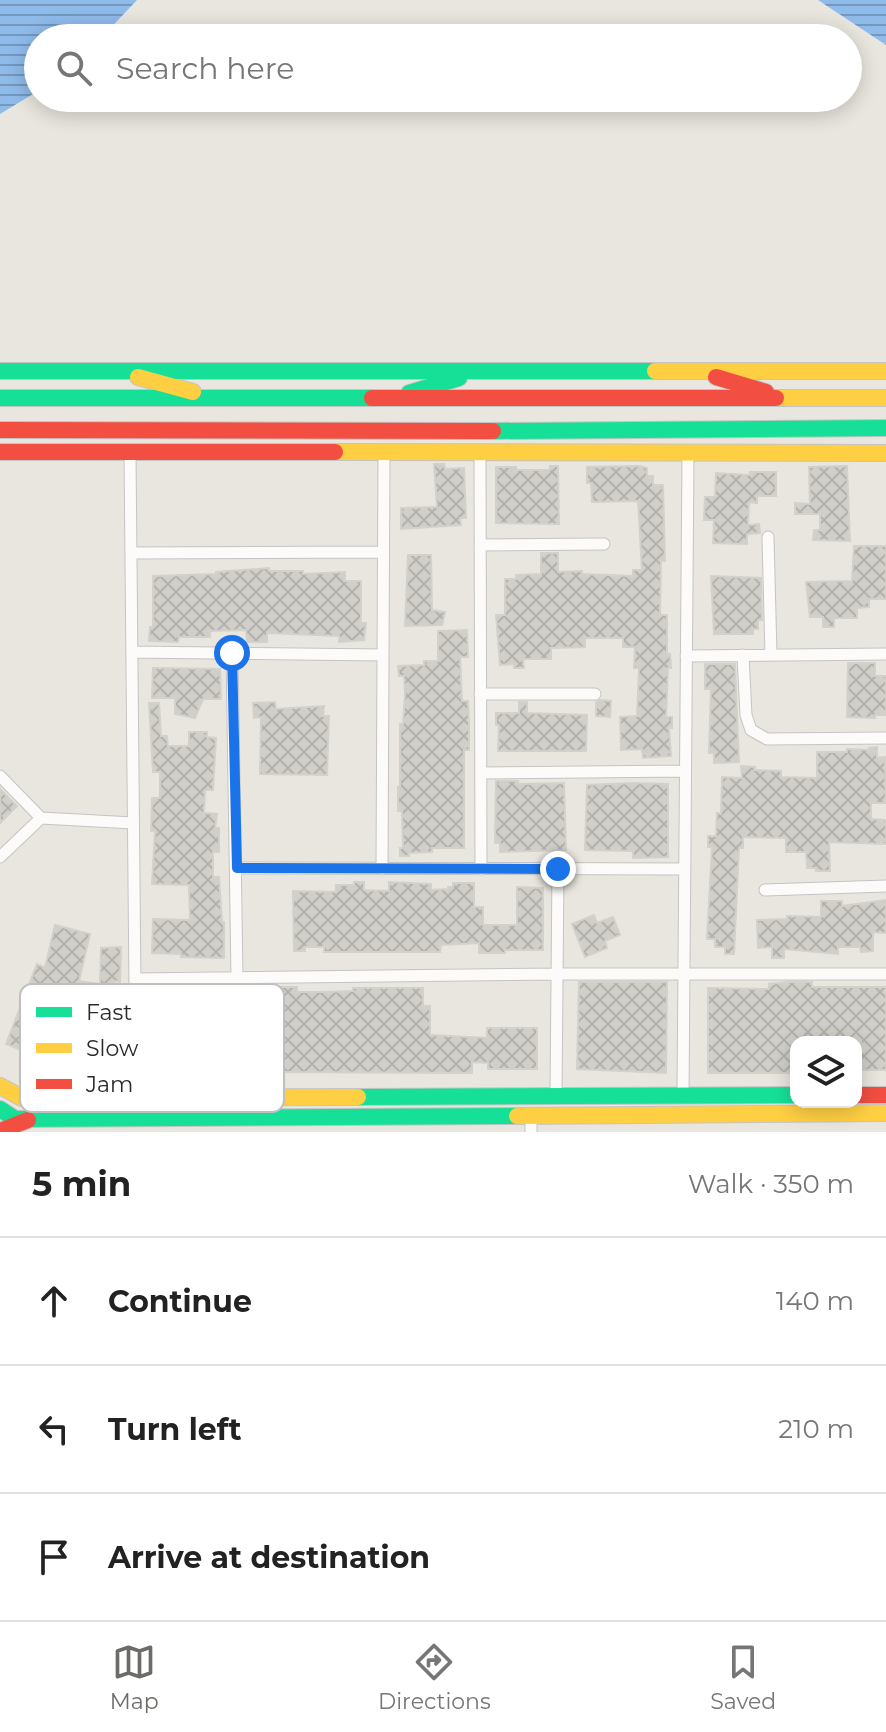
<!DOCTYPE html>
<meta charset="utf-8">
<style>
:root{--surface:#fff;--page:#f6f6f6;--text:#222;--muted:#767676;--line:#e0e0e0;--accent:#6c6b68}
body{margin:0;font-family:Montserrat,sans-serif;background:var(--page);color:var(--text)}
.controls{position:absolute;right:24px;bottom:24px;display:grid;overflow:hidden;border-radius:16px;box-shadow:0 4px 20px #0003}
.controls button{width:72px;height:72px;display:grid;place-items:center;padding:0;border:0;border-bottom:2px solid var(--line);background:var(--surface);color:var(--text);font:40px sans-serif}
.stop{position:absolute;width:24px;height:24px;margin:-18px;border:6px solid #1a73e8;border-radius:50%;background:#fff}
.stop.end{background:#1a73e8;border-color:#fff;box-shadow:0 2px 8px #0008}
.list{margin:0;padding:0;list-style:none}
h2{display:flex;justify-content:space-between;align-items:center;height:104px;margin:0;padding:0 32px;font-size:34px}
h2 small{font-size:26px;font-weight:400;color:var(--muted)}
.list li{display:grid;grid-template-columns:52px 1fr auto;gap:24px;align-items:center;box-sizing:border-box;height:128px;padding:0 32px;border-top:2px solid var(--line)}
.list b{display:block;font-size:30px;white-space:nowrap}
.list em{font-size:26px;font-style:normal;color:var(--muted)}
.icon{flex:none;width:44px;height:44px;fill:none;stroke:currentColor;stroke-width:2;stroke-linecap:round;stroke-linejoin:round}
.map{position:relative;flex:none;width:886px;height:1132px;overflow:hidden}
.search{position:absolute;background:var(--surface);box-shadow:0 4px 20px #0003;left:24px;right:24px;top:24px;height:88px;display:flex;align-items:center;gap:20px;box-sizing:border-box;padding:0 28px;border-radius:44px;color:var(--muted);font-size:30px}
.sheet{height:488px;background:var(--surface)}
nav{display:flex;justify-content:space-around;align-items:center;box-sizing:border-box;height:112px;border-top:2px solid var(--line);background:var(--surface);font-size:22px;color:var(--muted)}
nav a{display:grid;justify-items:center;gap:4px}
nav .on{color:var(--accent)}
.map>svg:first-child{display:block}
.water{fill:url(#water-rules)}
.building{fill:url(#building-cross-hatch);stroke:#d3d1ca;stroke-width:2}
.lines{fill:none;stroke-linecap:round;stroke-linejoin:round}
.street-casing{stroke:#c5c4c4;stroke-width:13}
.fast-casing{stroke:#c5c4c4;stroke-width:18}
.slow-casing{stroke:#c5c4c4;stroke-width:18}
.jam-casing{stroke:#c5c4c4;stroke-width:18}
.street{stroke:#fcfbfa;stroke-width:11}
.fast{stroke:#16e098;stroke-width:16}
.slow{stroke:#ffcf43;stroke-width:16}
.jam{stroke:#f24e42;stroke-width:16}
.route{stroke:#1a73e8;stroke-width:10}
.key{fill:#fff;stroke:#bfbfbf;stroke-width:2}
.key-label{font-size:22px;fill:#292929}
</style>
<div class="map">
<svg width="886" height="1132" viewBox="0 0 886 1132">
<defs>
<pattern id="water-rules" width="6" height="5" patternUnits="userSpaceOnUse" patternTransform="scale(2)"><rect width="6" height="5" fill="#8fbbeb"/><path d="M0 2.5h6" fill="none" stroke="#7598be"/></pattern>
<pattern id="building-cross-hatch" width="8" height="8" patternUnits="userSpaceOnUse" patternTransform="scale(2)"><rect width="8" height="8" fill="#d1cfc9"/><path d="M0 0l8 8M0 8l8-8" fill="none" stroke="#b3b2ad"/></pattern>
</defs>
<rect width="100%" height="100%" fill="#e8e6de"/>
<!-- water -->
<path class="water" d="M0,0H137L101,38H38V91L0,114Z
M818,0H886V45Z"/>
<!-- building -->
<path class="building" d="M434,464H444L445,469L464,468L466,518H460L461,525L401,529V508L437,507Z
M550,466H558L559,524L496,523V467H516V470H550Z
M639,466L647,468V476H653V485H663L665,561H661L660,615H667V654H670L671,668H668L666,717H672V728H669L671,756L643,758L642,749L621,750L620,717L637,716L639,668H634L635,647H623V638H585V647L551,648V659H523L524,668H514V664L500,665L496,615H505V579H516V575L541,574V553H558V572L582,571V574L633,576V570H642L638,501L592,502L591,483H587V467Z
M847,466L850,541L813,540L814,530H820V514H795V503L810,504L809,467Z
M750,472H776V496H757V503L749,502L748,525L759,524L760,533L747,534V544L713,543L714,520H704L705,497H715L716,473L750,475Z
M854,546H886V599H869V607L857,608V618H834V627H823V617H810L806,582L852,581Z
M408,555H431L432,610L445,612L442,625L405,626Z
M269,568V571H303V574L345,572V581H361V623H366L364,640L339,642V636L267,633V642H247L246,630L210,631V637H179L178,642L149,641L150,627H153V576L216,574V572Z
M711,576L761,578L762,620H758V629H753V634H714Z
M467,630L468,657H460L462,701H468L469,725V750H464V848H432V852L409,853V856H400V848H403L402,811H398V787H400V724H403L405,694L404,676H399L398,666L424,665V661H438V631Z
M848,663H875V676H886V715H875V718L847,717Z
M705,664H735L739,762L714,763V753H709L711,689H705Z
M153,668L220,669L221,699H203L195,718L175,714V698H152Z
M600,700L611,701L610,717L596,716V702Z
M275,702L276,709L324,706L323,716H329L327,775L260,774L261,717L254,718L253,703Z
M519,702H527V713L587,715L586,751H498L499,725H496V713H519Z
M149,703H159L161,736H167L168,746H189V732H207V737L216,738L213,790H205L204,813L217,814L215,828H219V852H213V877H219L222,922H224V958L181,957V954L152,953L153,919L190,920L189,885L152,884L155,831H151L152,798H160V772H153Z
M877,747V758L885,757L886,803H871V819L886,820V844L829,842L830,871H816V868H807L806,852H786V838L743,837V848H739L734,954H725V947H715V939H707L712,847H708V836H716L717,813L721,814L722,777L742,778L741,766L755,767L754,770L781,771V777L817,778V752H847V749L869,750V748Z
M496,781H518V784L564,783L566,850L500,852V843H495Z
M633,783L668,784V857L633,858V851L585,850L587,785Z
M0,789L17,806L0,823Z
M354,882H364V890L389,891V882L431,884V890L448,889V887H453V883H474V907H483V925H517V887L543,888V950H505V953H479V943L441,945L440,952H324V947H305V951H294L293,891L336,892V885H354Z
M886,900V933L873,932V951L861,952L860,947H838V954L784,949V958H772V947L758,948L757,920L787,919V916L821,917V901H842V906Z
M594,915L597,923L613,917L620,935L605,941L607,948L585,957L572,924Z
M55,925L90,934L79,981L100,984L101,948L121,947L120,982L115,981L103,1071L64,1065L72,1001H70L47,1060L6,1044L37,964L45,968Z
M579,982H667L666,1073L577,1069Z
M789,982H812V987H886V1070H861V1042H796V1073H708V988L769,989V984Z
M155,987H297V992H321L353,991V988H423V1006H430V1035L487,1038V1028H537V1069H488V1063L472,1062V1073L243,1072V1075L155,1073Z"/>
<g class="lines">
<defs>
<path id="street" d="M480,451L481,869
M130,452L136,1097
M768,537L771,655
M480,545L604,544
M131,553L382,552
M132,652L382,655
M232,653L237,977
M743,655L746,715L751,730L767,739L886,738
M686,656L886,654
M480,694H595
M481,773L685,771
M0,776L41,818
M0,857L41,818L133,823
M237,868L685,869
M382,869L384,452
M765,890L886,886
M135,979L557,974H886
M556,1094L558,869
M683,1094L688,453
M531,1116V1132"/>
<path id="fast" d="M0,371H655
M409,393L459,378
M0,398H372
M493,431L886,428
M358,1097L796,1095
M0,1109L15,1119L517,1116"/>
<path id="slow" d="M655,371H886
M138,377L193,392
M776,398H886
M335,452L886,453
M0,1086L22,1098L358,1097
M517,1116L886,1113"/>
<path id="jam" d="M716,377L766,392
M372,398H776
M0,430L493,431
M0,452H335
M856,1095H886
M0,1131L28,1120"/>
</defs>
<!-- street casing -->
<use href="#street" class="street-casing"/>
<!-- fast casing -->
<use href="#fast" class="fast-casing"/>
<!-- slow casing -->
<use href="#slow" class="slow-casing"/>
<!-- jam casing -->
<use href="#jam" class="jam-casing"/>
<!-- street -->
<use href="#street" class="street"/>
<!-- fast -->
<use href="#fast" class="fast"/>
<!-- slow -->
<use href="#slow" class="slow"/>
<!-- jam -->
<use href="#jam" class="jam"/>
</g>
<g class="lines">
<!-- route -->
<path class="route" d="M232,653L237,868L558,869"/>
</g>
<!-- legend -->
<rect x="20" y="984" width="264" height="128" rx="12" class="key"/>
<rect x="36" y="1007" width="36" height="10" fill="#16e098"/>
<rect x="36" y="1043" width="36" height="10" fill="#ffcf43"/>
<rect x="36" y="1079" width="36" height="10" fill="#f24e42"/>
<g class="key-label">
<text x="86" y="1020">Fast</text>
<text x="86" y="1056">Slow</text>
<text x="86" y="1092">Jam</text>
</g>
</svg>
<div class="controls">
<button><svg class="icon" aria-label="layers" viewBox="0 0 24 24"><path d="M12 4l9 5-9 5-9-5zM3 14l9 5 9-5"/></svg></button>
</div>
<div class="stop" style="left:232px;top:653px"></div>
<div class="stop end" style="left:558px;top:869px"></div>
<div class="search"><svg class="icon" aria-label="search" viewBox="0 0 24 24"><circle cx="10" cy="10" r="6"/><path d="M15 15l6 6"/></svg>Search here</div>
</div>
<section class="sheet">
<h2>5 min<small>Walk · 350 m</small></h2>
<ul class="list">
<li><svg class="icon" aria-label="ahead" viewBox="0 0 24 24"><path d="M12 20V5M6 11l6-6 6 6"/></svg><div><b>Continue</b></div><em>140 m</em></li>
<li><svg class="icon" aria-label="left" viewBox="0 0 24 24"><path d="M17 20v-9H6M10 6l-5 5 5 5"/></svg><div><b>Turn left</b></div><em>210 m</em></li>
<li><svg class="icon" aria-label="arrive" viewBox="0 0 24 24"><path d="M6 21V4h12l-3 4 3 4H6"/></svg><div><b>Arrive at destination</b></div></li>
</ul>
</section>
<nav>
<a class="on"><svg class="icon" aria-label="map" viewBox="0 0 24 24"><path d="M3 6l6-2 6 2 6-2v14l-6 2-6-2-6 2zM9 4v14M15 6v14"/></svg>Map</a>
<a><svg class="icon" aria-label="directions" viewBox="0 0 24 24"><path d="M12 3l9 9-9 9-9-9zM9 14v-3h6M13 9l2 2-2 2"/></svg>Directions</a>
<a><svg class="icon" aria-label="saved" viewBox="0 0 24 24"><path d="M7 4h10v16l-5-4-5 4z"/></svg>Saved</a>
</nav>
